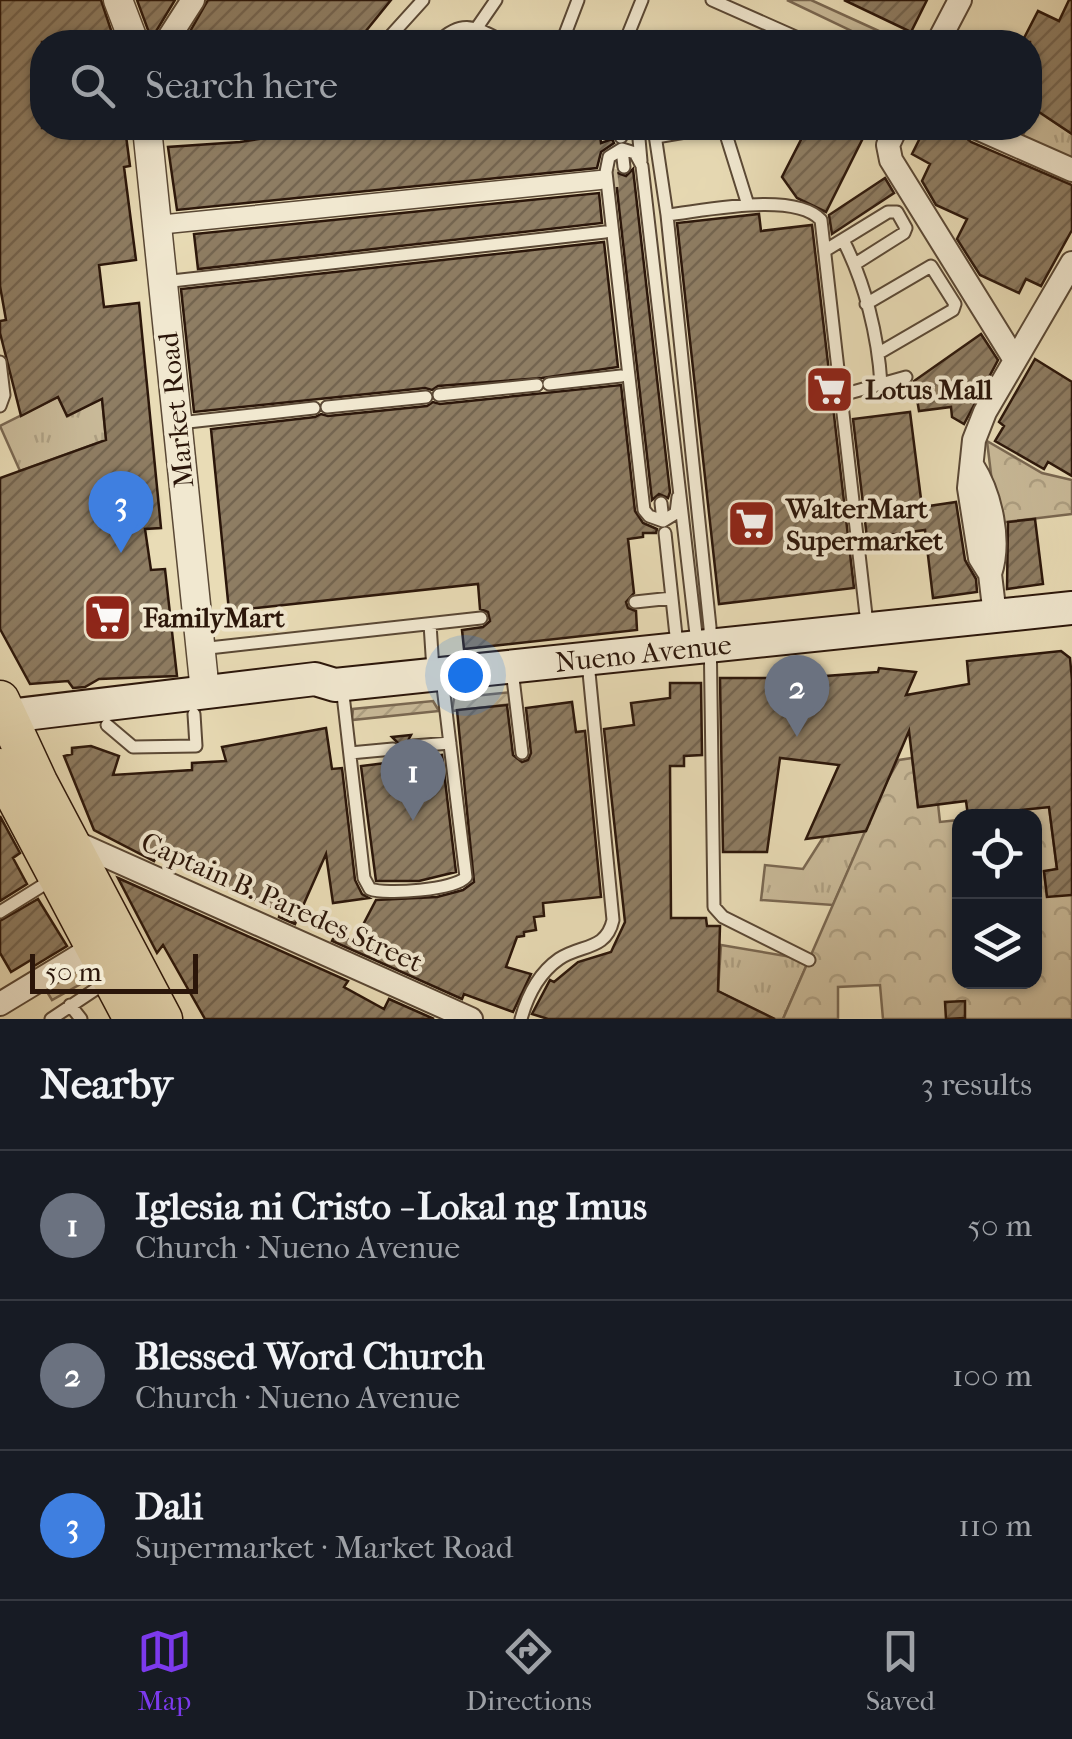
<!DOCTYPE html>
<meta charset="utf-8">
<style>
:root{--surface:#171b24;--page:#20242c;--text:#f1f3f6;--muted:#9ea1a6;--line:#363941;--accent:#7c3aed}
body{margin:0;font-family:"IM FELL French Canon",serif;background:var(--page);color:var(--text)}
.controls{position:absolute;right:30px;bottom:30px;display:grid;overflow:hidden;border-radius:20px;box-shadow:0 2px 8px #0004}
.controls button{width:90px;height:90px;display:grid;place-items:center;padding:0;border:0;border-bottom:2px solid var(--line);background:var(--surface);color:var(--text);font:50px sans-serif}
.scale{position:absolute;left:30px;bottom:25px;width:168px;box-sizing:border-box;padding-left:10px;border:5px solid #2b160a;border-top:0;font-size:28px;line-height:35px;white-space:nowrap;color:#2b160a;-webkit-text-stroke:8px #f1e8d0;paint-order:stroke}
.you{position:absolute;left:465px;top:675px;width:35px;height:35px;margin:-25px;border:8px solid #fff;border-radius:50%;background:#1a73e8;box-shadow:0 0 0 15px #1a73e833}
.badge{display:grid;place-items:center;width:65px;height:65px;border-radius:50%;background:var(--accent);color:#fff;font-size:32px;font-weight:700}
.pin{position:absolute;translate:-50% -82px;filter:drop-shadow(0 2px 5px #0008)}
.pin::after{content:'';position:absolute;top:52px;width:35px;height:30px;background:inherit;clip-path:polygon(0 0,100% 0,50% 100%)}
.list{margin:0;padding:0;list-style:none}
h2{display:flex;justify-content:space-between;align-items:center;height:130px;margin:0;padding:0 40px;font-size:42px}
h2 small{font-size:32px;font-weight:400;color:var(--muted)}
.list li{display:grid;grid-template-columns:65px 1fr auto;gap:30px;align-items:center;box-sizing:border-box;height:150px;padding:0 40px;border-top:2px solid var(--line)}
.list b{display:block;font-size:38px;white-space:nowrap}
.list p{margin:0;font-size:32px;white-space:nowrap;color:var(--muted)}
.list em{font-size:32px;font-style:normal;color:var(--muted)}
.icon{flex:none;width:55px;height:55px;fill:none;stroke:currentColor;stroke-width:2;stroke-linecap:round;stroke-linejoin:round}
.map{position:relative;flex:none;width:1072px;height:1019px;overflow:hidden}
.search{position:absolute;background:var(--surface);box-shadow:0 2px 8px #0004;left:30px;right:30px;top:30px;height:110px;display:flex;align-items:center;gap:25px;box-sizing:border-box;padding:0 35px;border-radius:40px;color:var(--muted);font-size:38px}
.sheet{height:580px;background:var(--surface)}
nav{display:flex;justify-content:space-around;align-items:center;box-sizing:border-box;height:140px;border-top:2px solid var(--line);background:var(--surface);font-size:28px;color:var(--muted)}
nav a{display:grid;justify-items:center;gap:5px}
nav .on{color:var(--accent)}
.map>svg:first-child{display:block}
.grass{fill:url(#grass-tufts);stroke:#7a6852;stroke-width:2.5}
.forest{fill:url(#forest-crowns);stroke:#7a6852;stroke-width:2.5}
.garden{fill:url(#garden-furrows);stroke:#7a6852;stroke-width:2.5}
.building{fill:url(#building-hatch);stroke:#2b160a;stroke-width:2.5}
.lines{fill:none;stroke-linecap:round;stroke-linejoin:round}
.pedestrian-tunnel{stroke:#c3b494;stroke-width:18;stroke-dasharray:18 9;stroke-linecap:butt}
.service-casing{stroke:#5a4835;stroke-width:15}
.pedestrian-casing{stroke:#5a4835;stroke-width:21}
.minor-casing{stroke:#5a4835;stroke-width:26}
.tertiary-casing{stroke:#5a4835;stroke-width:31}
.secondary-casing{stroke:#2b160a;stroke-width:36}
.trunk-casing{stroke:#2b160a;stroke-width:41}
.service{stroke:#f1e8d0;stroke-width:11}
.pedestrian{stroke:#f1e8d0;stroke-width:18}
.minor{stroke:#f1e8d0;stroke-width:22}
.tertiary{stroke:#f1e8d0;stroke-width:28}
.secondary{stroke:#f1e8d0;stroke-width:32}
.trunk{stroke:#e9dcb6;stroke-width:38}
.labels{text-anchor:middle;dominant-baseline:central;stroke-width:8;stroke-linejoin:round;paint-order:stroke}
.poi-label{font-size:28px;font-weight:bold;fill:#2b160a;stroke:#f1e8d0;text-anchor:start}
.street-label{font-size:28px;fill:#2b160a;stroke:#f1e8d0}
</style>
<div class="map">
<svg width="1072" height="1019" viewBox="0 0 1072 1019">
<defs>
<pattern id="grass-tufts" width="24" height="20" patternUnits="userSpaceOnUse" patternTransform="scale(2.5)"><rect width="24" height="20" fill="#c9ba99"/><path d="M3 7l-1-3M5 7V3M7 7l1-3M15 17l-1-3M17 17v-4M19 17l1-3" fill="none" stroke="#ad9f82"/></pattern>
<pattern id="forest-crowns" width="20" height="18" patternUnits="userSpaceOnUse" patternTransform="scale(2.5)"><rect width="20" height="18" fill="#c9ba99"/><path d="M2 6a3 3 0 1 1 6 0M12 15a3 3 0 1 1 6 0" fill="none" stroke="#ad9f82"/></pattern>
<pattern id="garden-furrows" width="10" height="10" patternUnits="userSpaceOnUse" patternTransform="scale(2.5)"><rect width="10" height="10" fill="#c9ba99"/><path d="M-1 1l2-2M0 10L10 0M9 11l2-2" fill="none" stroke="#ad9f82"/></pattern>
<pattern id="building-hatch" width="6" height="6" patternUnits="userSpaceOnUse" patternTransform="scale(2.5)"><rect width="6" height="6" fill="#8e7d63"/><path d="M-1 1l2-2M0 6l6-6M5 7l2-2" fill="none" stroke="#746550"/></pattern>
</defs>
<rect width="100%" height="100%" fill="#e9dcb6"/>
<filter id="stains"><feTurbulence type="fractalNoise" baseFrequency=".002" numOctaves="4"/><feColorMatrix values="0 0 0 0 .2 0 0 0 0 .09 0 0 0 0 .02 0 0 0 .5 -.17"/></filter>
<radialGradient id="worn" r=".72"><stop offset=".6" stop-color="#630" stop-opacity="0"/><stop offset="1" stop-color="#630" stop-opacity=".3"/></radialGradient>
<!-- grass -->
<path class="grass" d="M787,0H811L903,42H850L854,32Z
M1072,36V81L1048,118L1072,134V158L1022,137Z
M58,397L68,416L102,398L106,440L20,471L0,426Z
M866,831L833,905L761,900L765,865L803,869L824,836Z
M721,945L809,960L783,1019H774L718,991Z
M77,966L86,981L52,1000L44,987Z"/>
<!-- forest -->
<path class="forest" d="M987,441L1042,473L1072,480V514L997,523Z
M912,758L918,807L938,804L940,822L959,820L960,982H1034V816H1013L1012,811L1049,807L1057,869L1044,872L1047,896L1072,894V1019H883L880,985L838,987V1019H783L887,781L899,760Z"/>
<!-- garden -->
<path class="garden" d="M512,692L513,704L452,711L454,698Z
M433,701L439,711L352,720L353,709Z"/>
<!-- building -->
<path class="building" d="M0,0H101L115,42H42V128H125L130,166L124,167L136,260L99,265L104,307L139,303L161,528L145,529L151,570L165,569L177,676L99,679L85,687L73,688L68,681L30,684L0,629V478L106,440L102,399L67,416L58,397L21,416L0,333V321L6,320L0,286Z
M137,0H175L152,38H151Z
M208,0H391L357,42H184Z
M844,0H927L911,32Z
M1069,0H1072V134L1030,106V42H1022L1038,11L1059,21Z
M312,128H599L601,143L612,139L614,143L601,152L597,168L177,210L168,147L240,142L291,134V129Z
M807,128H854L862,140L826,212L797,198L782,177Z
M925,128H962L964,136L971,142L1072,185V230L1041,286L1026,279L1019,293L980,275L957,239L967,219L936,205L922,181L930,164L912,154Z
M633,169L670,492L668,498L659,494L652,500L615,172L626,176Z
M885,178L894,193L832,234L829,215Z
M599,193L602,223L198,269L194,234Z
M759,214L761,231L812,225L854,588L719,604L677,223Z
M604,242L618,367L542,378L438,386L432,390L425,388L194,412L181,289Z
M981,334L998,360L964,424L952,417L951,407L919,411L914,381Z
M1035,359L1072,382V476L1048,462L1044,469L995,441L1004,426L999,422Z
M621,385L635,511L643,523L657,529L656,533H643V537L628,539L634,593L626,602L628,608L636,611L637,630L464,649L462,630L483,627L490,621L488,612L480,609L478,584L229,611L211,429L315,417L321,414L328,416L427,406L433,402L440,404Z
M910,412L922,507L956,502L965,560L976,579L977,592L933,598L925,530L867,538L853,419Z
M1035,519L1043,584L1007,589L1008,522Z
M1061,651L1070,658L1072,680V895L1047,897L1044,871L1057,869L1049,807L1012,811L1013,816H968L966,801L918,807L909,731L866,831L806,839L839,765L780,758L767,852H723L720,678H791L789,689L823,693L826,676L878,672L879,668L916,672L906,695L969,684L967,661Z
M670,683H701L702,755L684,756V766H670L671,918H706L707,926H720L718,991L775,1019H548L532,1014L550,980L554,982L578,962L611,952L625,922L604,729L634,725L631,703L670,698Z
M572,702L576,732L585,731L601,897L543,903L544,916L534,917L536,930L524,932V936L517,937L506,967L531,974L513,1012L464,994L462,999L332,941L336,933L354,942L376,900L437,897L463,890L474,882L457,710L507,705L513,755L522,762L528,760L531,753L526,708Z
M326,728L332,769L342,768L355,880L362,894L369,898L333,903L326,854L302,908L289,910L299,915L295,924L279,917L281,911L157,856L154,861L94,830L64,756L72,754V748L91,746L119,756L113,775L192,770V763L226,761L222,747Z
M411,735L404,748L414,759L442,755L456,872L419,881H376L361,766L394,762L402,747L392,737Z
M0,816L20,853L13,858L27,884L0,901Z
M118,878L348,981L344,987L384,1009L389,999L434,1019H205L163,945L157,953Z
M38,899L67,946L34,966L31,960L11,972L0,953V921Z
M965,1001V1018L946,1019L945,1002Z"/>
<g class="lines">
<!-- pedestrian-tunnel -->
<path class="pedestrian-tunnel" d="M600,180L625,177"/>
<defs>
<path id="service" d="M712,0L807,42
M476,29L496,0
M385,42L423,0
M438,42C464,17 477,29 505,42
M562,42L578,0
M625,42L642,0
M619,128L621,137
M638,128L641,161
M654,128L667,215L710,627L714,907L723,917L809,960
M724,128L748,205
M656,137L709,128
M623,158L624,167
M667,215C704,211 794,191 821,220L867,624
M843,240C865,283 878,335 881,384
M826,250L888,212H897L906,228L904,233L855,264
M163,282L605,232
M866,304L931,266L955,304L953,310L879,353
M0,362L4,395L0,406
M549,384L621,376
M439,395L537,385
M842,395L906,377
M327,407L426,397
M179,423L314,408
M678,497L676,513L663,521L649,516L644,510L606,172L609,157L622,149L635,153L642,166L697,643
M661,503L662,512
M665,533L677,645
M635,602L672,598
M430,624L433,670
M200,649L481,618
M512,670L522,753
M342,686L364,878L370,889C386,895 455,890 466,877L442,678
M107,725L133,747L196,746L194,714
M413,746L450,743
M350,753L393,749
M0,912L53,879
M70,1005L81,1019
M51,1019L108,981
M521,1019C527,997 539,973 559,959C581,944 606,951 613,920L588,662"/>
<path id="pedestrian" d="M157,225L600,180"/>
<path id="minor" d="M166,42L193,0
M938,42L960,0
M896,128L888,145L891,160L1015,360
M977,128L1072,170
M972,465C991,495 1001,541 990,574
M995,616L990,574L980,558L969,488L974,440L985,412L1072,263
M68,839L471,1019
M0,1004L94,947"/>
<path id="tertiary" d="M118,0L134,42
M147,128L205,692"/>
<g id="secondary">
<path id="s1" d="M0,717L315,679L335,685L1072,608"/>
</g>
<path id="trunk" d="M0,700L38,782L163,1019
M0,768L133,1019"/>
</defs>
<!-- service casing -->
<use href="#service" class="service-casing"/>
<!-- pedestrian casing -->
<use href="#pedestrian" class="pedestrian-casing"/>
<!-- minor casing -->
<use href="#minor" class="minor-casing"/>
<!-- tertiary casing -->
<use href="#tertiary" class="tertiary-casing"/>
<!-- secondary casing -->
<use href="#secondary" class="secondary-casing"/>
<!-- trunk casing -->
<use href="#trunk" class="trunk-casing"/>
<!-- service -->
<use href="#service" class="service"/>
<!-- pedestrian -->
<use href="#pedestrian" class="pedestrian"/>
<!-- minor -->
<use href="#minor" class="minor"/>
<!-- tertiary -->
<use href="#tertiary" class="tertiary"/>
<!-- secondary -->
<use href="#secondary" class="secondary"/>
<!-- trunk -->
<use href="#trunk" class="trunk"/>
</g>
<!-- icons -->
<defs>
<symbol id="supermarket-square" viewBox="-11 -11 22 22"><rect x="-9" y="-9" width="18" height="18" rx="4" fill="#8f2418" stroke="#f1e8d0"/><path d="M-6-5.5h2.5l.6 2H6L4.5 2H-2.5L-4.4-4H-6ZM-1.5 3.2a1.3 1.3 0 1 0 .1 0ZM3 3.2a1.3 1.3 0 1 0 .1 0Z" fill="#fff"/></symbol>
</defs>
<g fill-rule="evenodd">
<use href="#supermarket-square" x="802" y="362" width="55" height="55"/>
<use href="#supermarket-square" x="724" y="496" width="55" height="55"/>
<use href="#supermarket-square" x="80" y="590" width="55" height="55"/>
</g>
<g class="labels">
<!-- poi labels -->
<g class="poi-label">
<text x="865" y="389">Lotus Mall</text>
<text x="786" y="508">WalterMart<tspan x="786" dy="32">Supermarket</tspan></text>
<text x="143" y="617">FamilyMart</text>
</g>
<!-- street labels -->
<g class="street-label">
<text transform="translate(176 410) rotate(-96)">Market Road</text>
<text stroke="none"><textPath href="#s1" startOffset="648">Nueno Avenue</textPath></text>
<text transform="translate(282 902) rotate(24)">Captain B. Paredes Street</text>
</g>
</g>
<rect width="100%" height="100%" filter="url(#stains)"/>
<rect width="100%" height="100%" fill="url(#worn)"/>
</svg>
<div class="controls">
<button><svg class="icon" aria-label="locate" viewBox="0 0 24 24"><circle cx="12" cy="12" r="6"/><path d="M12 2v4M12 18v4M2 12h4M18 12h4"/></svg></button>
<button><svg class="icon" aria-label="layers" viewBox="0 0 24 24"><path d="M12 4l9 5-9 5-9-5zM3 14l9 5 9-5"/></svg></button>
</div>
<div class="scale">50 m</div>
<div class="you"></div>
<div class="pin badge" style="left:413px;top:821px;background:#6b7280">1</div>
<div class="pin badge" style="left:797px;top:737px;background:#6b7280">2</div>
<div class="pin badge" style="left:121px;top:553px;background:#3f7fe0">3</div>
<div class="search"><svg class="icon" aria-label="search" viewBox="0 0 24 24"><circle cx="10" cy="10" r="6"/><path d="M15 15l6 6"/></svg>Search here</div>
</div>
<section class="sheet">
<h2>Nearby<small>3 results</small></h2>
<ul class="list">
<li><span class="badge" style="background:#6b7280">1</span><div><b>Iglesia ni Cristo - Lokal ng Imus</b><p>Church · Nueno Avenue</p></div><em>50 m</em></li>
<li><span class="badge" style="background:#6b7280">2</span><div><b>Blessed Word Church</b><p>Church · Nueno Avenue</p></div><em>100 m</em></li>
<li><span class="badge" style="background:#3f7fe0">3</span><div><b>Dali</b><p>Supermarket · Market Road</p></div><em>110 m</em></li>
</ul>
</section>
<nav>
<a class="on"><svg class="icon" aria-label="map" viewBox="0 0 24 24"><path d="M3 6l6-2 6 2 6-2v14l-6 2-6-2-6 2zM9 4v14M15 6v14"/></svg>Map</a>
<a><svg class="icon" aria-label="directions" viewBox="0 0 24 24"><path d="M12 3l9 9-9 9-9-9zM9 14v-3h6M13 9l2 2-2 2"/></svg>Directions</a>
<a><svg class="icon" aria-label="saved" viewBox="0 0 24 24"><path d="M7 4h10v16l-5-4-5 4z"/></svg>Saved</a>
</nav>
